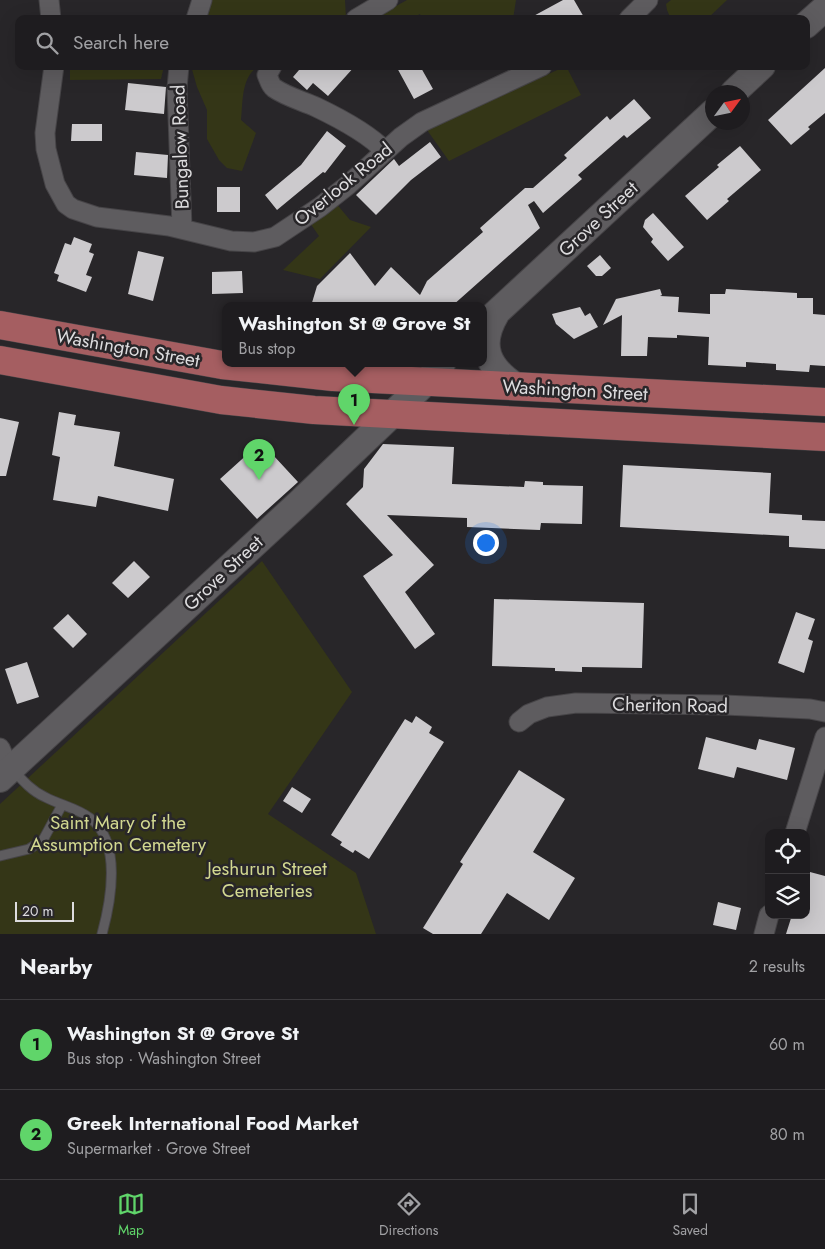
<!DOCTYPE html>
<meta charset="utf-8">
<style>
:root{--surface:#1e1c1f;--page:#262528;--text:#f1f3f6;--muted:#a1a1a4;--line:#3c3a3d;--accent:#60d56a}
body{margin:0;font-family:Jost,sans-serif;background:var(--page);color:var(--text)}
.controls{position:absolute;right:15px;bottom:15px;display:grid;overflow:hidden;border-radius:10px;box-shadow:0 5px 20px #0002}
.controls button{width:45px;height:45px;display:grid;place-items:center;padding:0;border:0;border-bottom:1px solid var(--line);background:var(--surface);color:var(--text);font:25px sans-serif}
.compass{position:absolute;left:705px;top:85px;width:45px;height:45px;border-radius:50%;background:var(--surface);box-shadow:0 5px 20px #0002;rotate:57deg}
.scale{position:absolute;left:15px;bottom:12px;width:59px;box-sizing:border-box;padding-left:5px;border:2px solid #dddcde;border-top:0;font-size:14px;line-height:18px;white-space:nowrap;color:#dddcde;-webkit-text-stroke:4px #282629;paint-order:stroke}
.you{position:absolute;left:485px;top:542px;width:18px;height:18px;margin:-12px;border:4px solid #fff;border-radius:50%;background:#1a73e8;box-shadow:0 0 0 8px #1a73e833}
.badge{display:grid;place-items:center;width:32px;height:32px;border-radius:50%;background:var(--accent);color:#111;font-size:16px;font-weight:700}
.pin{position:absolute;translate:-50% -41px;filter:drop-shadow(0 1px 2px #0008)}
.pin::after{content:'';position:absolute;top:26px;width:18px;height:15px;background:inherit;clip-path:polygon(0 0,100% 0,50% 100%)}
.popup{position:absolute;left:222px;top:302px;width:265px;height:65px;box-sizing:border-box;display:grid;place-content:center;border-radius:10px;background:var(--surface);filter:drop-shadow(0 1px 4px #0005);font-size:16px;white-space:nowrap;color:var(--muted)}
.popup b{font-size:19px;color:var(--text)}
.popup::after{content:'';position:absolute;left:50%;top:100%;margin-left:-10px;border:10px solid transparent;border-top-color:var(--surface)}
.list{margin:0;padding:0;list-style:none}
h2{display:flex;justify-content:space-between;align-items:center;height:65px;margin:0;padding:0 20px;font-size:21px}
h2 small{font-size:16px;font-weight:400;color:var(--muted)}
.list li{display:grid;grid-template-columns:32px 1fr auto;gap:15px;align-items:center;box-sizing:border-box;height:90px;padding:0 20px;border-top:1px solid var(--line)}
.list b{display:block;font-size:19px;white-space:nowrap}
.list p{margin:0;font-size:16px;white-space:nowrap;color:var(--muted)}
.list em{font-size:16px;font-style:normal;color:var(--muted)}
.icon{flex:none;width:28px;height:28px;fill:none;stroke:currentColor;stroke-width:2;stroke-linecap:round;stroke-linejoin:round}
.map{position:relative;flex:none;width:825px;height:934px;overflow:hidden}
.search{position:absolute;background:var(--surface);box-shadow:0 5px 20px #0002;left:15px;right:15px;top:15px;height:55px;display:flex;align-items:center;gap:12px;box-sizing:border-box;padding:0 18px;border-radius:10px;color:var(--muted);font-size:19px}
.sheet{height:245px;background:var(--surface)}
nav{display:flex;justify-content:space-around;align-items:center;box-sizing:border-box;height:70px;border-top:1px solid var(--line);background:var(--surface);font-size:14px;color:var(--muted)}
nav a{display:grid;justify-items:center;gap:2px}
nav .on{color:var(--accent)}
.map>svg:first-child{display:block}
.green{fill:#343617}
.building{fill:#cccacd}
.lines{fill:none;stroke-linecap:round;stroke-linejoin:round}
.service-casing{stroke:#464447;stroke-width:11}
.minor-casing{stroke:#464447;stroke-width:21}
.secondary-casing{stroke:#464447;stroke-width:28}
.primary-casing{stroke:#464447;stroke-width:29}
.service{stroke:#5e5c5f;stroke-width:9}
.minor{stroke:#5e5c5f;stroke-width:19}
.secondary{stroke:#5e5c5f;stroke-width:26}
.primary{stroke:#a55e61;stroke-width:28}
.labels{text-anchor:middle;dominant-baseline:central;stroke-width:5;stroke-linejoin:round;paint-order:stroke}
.street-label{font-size:19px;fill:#dddcde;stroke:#282629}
.park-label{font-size:19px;fill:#d2d890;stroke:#282629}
</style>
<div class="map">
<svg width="825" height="934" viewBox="0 0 825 934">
<rect width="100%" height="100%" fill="#282629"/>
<!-- green -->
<path class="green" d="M208,0H345L346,18L204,19Z
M407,0H516L513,19H422L420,14L410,19H373Z
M671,0H727L707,19H671L667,10L666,4Z
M70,66H164L161,79L70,80Z
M191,66H259C241,76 243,102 241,120L256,133L242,171L227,168L219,160L207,139V110L197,87Z
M566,66L581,95L449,161L427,130Z
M335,202L350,220L371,227L320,279L283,270L319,236L310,223Z
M262,561L352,692L268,814L356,873L376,934H0V804Z"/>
<!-- building -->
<path class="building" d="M563,0H574L585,19H528Z
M295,66H355L328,96L313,83L307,90L293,77L299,70Z
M396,66H420L433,89L414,99Z
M825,68V113L808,127L810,129L791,145L768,120Z
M128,83L166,87L164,114L125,110Z
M634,99L651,118L627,138L624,135L578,175L582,179L543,213L534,201L528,205L540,228L452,306H311L317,286L350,253L375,286L391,267L420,295L427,281L483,232L480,228L525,188H533L567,158L564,155L607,116L610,120Z
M72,124H102V141H71Z
M327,131L346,146L325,173L323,172L277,210L265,195L301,165Z
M430,142L441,157L411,180L376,215L356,195L394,159L399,166Z
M740,146L761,170L727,199L729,201L707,220L685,196L719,167L717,165Z
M136,152L168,155L167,178L134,175Z
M217,187H240V212H217Z
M653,213L684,247L668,261L651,242L653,239L643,227L645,220Z
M74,237L92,244L89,252L94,254L86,275L92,277L86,292L57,281L59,275L54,273L65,243L71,245Z
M138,251L164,257L153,301L128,294Z
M600,255L611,268L602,276H596L587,266Z
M242,271L243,293L212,294V272Z
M660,289L662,295L660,296L679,297L678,312L710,314V294H725L726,289L797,293V298H813V314L825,315V366L810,365L809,372L776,370V364L746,362V367L708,365L709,337L677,335V338L648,337L647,356H621L622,315L603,325L616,299Z
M580,307L585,316L590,313L598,327L574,339L556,324L552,314Z
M59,412L76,415L74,425L120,432L114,466L174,479L168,511L98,496L96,507L53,500L60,457L52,455Z
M0,418L19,422L6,476H0Z
M261,442L298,482L257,519L220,479Z
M383,444L454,447L452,484L524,487L525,481L543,482V485L583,486L582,524L541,523L540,530L467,527V518L387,515L434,565L405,592L435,634L415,649L363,576L393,555L346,504L363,487L364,469Z
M623,465L771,473L769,513L802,515V520L825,521V549L789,547V536L620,527Z
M134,561L150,577L128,598L112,583Z
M494,599L644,603L642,668L582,667V672L555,671V668L492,666Z
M796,612L815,619L808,639L813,641L804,673L778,663Z
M68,614L87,634L73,648L53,628Z
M27,662L39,697L17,704L5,669Z
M416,716L432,727L429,733L444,742L369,859L355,850L353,853L340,845L342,842L331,835L405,719L412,723Z
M706,737L756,750L759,739L795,748L787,780L737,767L734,778L698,769Z
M519,770L565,799L533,852L575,878L549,920L507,893L481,934H433L423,928L463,864L460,862Z
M292,787L311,799L302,813L283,801Z
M810,872L825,876V934H786L792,915H806V885Z
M718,902L741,908L736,930L713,925Z"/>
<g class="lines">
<defs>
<path id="service" d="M13,770C23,781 32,791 45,797C60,805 77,808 90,818C122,842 111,901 102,934
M0,856L29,849L43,840L62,805"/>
<path id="minor" d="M49,0L51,19
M196,19L202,0
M356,19L388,0
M629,19L648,0
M54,66L45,133L46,149L55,184L66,204L73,209L97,217L169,226L231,241L254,242L275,237L320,207L348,185L401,137L422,122L542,66
M179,66L177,88L182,228
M272,66L267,75C269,79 270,85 274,88C287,97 303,101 316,107C339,118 368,133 385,151
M519,722L529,714L547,707L576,703L724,705L810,709L825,712
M0,748L6,762L11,768
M795,833L825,737
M764,934L769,915"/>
<path id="secondary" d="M806,25L825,8
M734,92L762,66
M496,314C477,346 488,368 517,387
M483,325L712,113
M0,779L299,503L426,382L442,364"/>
<path id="primary" d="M0,325L222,365L333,377L825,402
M0,360L221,400L314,410L825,437"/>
</defs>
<!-- service casing -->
<use href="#service" class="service-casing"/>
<!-- minor casing -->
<use href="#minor" class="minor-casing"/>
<!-- secondary casing -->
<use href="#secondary" class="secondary-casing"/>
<!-- primary casing -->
<use href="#primary" class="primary-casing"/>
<!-- service -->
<use href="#service" class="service"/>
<!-- minor -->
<use href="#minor" class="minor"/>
<!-- secondary -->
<use href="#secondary" class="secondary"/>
<!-- primary -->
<use href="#primary" class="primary"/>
</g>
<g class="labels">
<!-- street labels -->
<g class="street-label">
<text transform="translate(180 147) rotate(-92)">Bungalow Road</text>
<text transform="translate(343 184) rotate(-39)">Overlook Road</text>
<text transform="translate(598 219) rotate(-43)">Grove Street</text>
<text transform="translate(128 348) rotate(10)">Washington Street</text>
<text transform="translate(575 390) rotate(3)">Washington Street</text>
<text transform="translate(223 573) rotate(-43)">Grove Street</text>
<text transform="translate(670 705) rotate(1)">Cheriton Road</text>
</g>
<!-- park labels -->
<g class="park-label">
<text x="118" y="822">Saint Mary of the<tspan x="118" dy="22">Assumption Cemetery</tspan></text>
<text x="267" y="868">Jeshurun Street<tspan x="267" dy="22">Cemeteries</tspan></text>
</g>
</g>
</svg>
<div class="controls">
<button><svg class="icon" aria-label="locate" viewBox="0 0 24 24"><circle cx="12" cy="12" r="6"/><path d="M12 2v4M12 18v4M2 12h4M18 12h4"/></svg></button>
<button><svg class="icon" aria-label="layers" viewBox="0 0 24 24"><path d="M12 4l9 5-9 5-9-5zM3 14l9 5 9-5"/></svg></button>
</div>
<svg class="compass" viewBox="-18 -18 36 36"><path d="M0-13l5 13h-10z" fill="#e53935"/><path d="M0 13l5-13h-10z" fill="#a1a1a4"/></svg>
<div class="scale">20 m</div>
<div class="you"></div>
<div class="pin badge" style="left:354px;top:425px">1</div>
<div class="popup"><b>Washington St @ Grove St</b>Bus stop</div>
<div class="pin badge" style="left:259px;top:480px">2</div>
<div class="search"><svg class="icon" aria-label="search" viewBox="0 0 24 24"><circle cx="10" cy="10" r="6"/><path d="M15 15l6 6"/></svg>Search here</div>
</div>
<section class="sheet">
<h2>Nearby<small>2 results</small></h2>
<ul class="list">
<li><span class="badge">1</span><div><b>Washington St @ Grove St</b><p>Bus stop · Washington Street</p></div><em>60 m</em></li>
<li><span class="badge">2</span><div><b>Greek International Food Market</b><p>Supermarket · Grove Street</p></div><em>80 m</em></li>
</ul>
</section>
<nav>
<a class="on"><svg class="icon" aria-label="map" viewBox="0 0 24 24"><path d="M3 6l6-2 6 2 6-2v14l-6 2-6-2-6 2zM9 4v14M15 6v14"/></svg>Map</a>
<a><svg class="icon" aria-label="directions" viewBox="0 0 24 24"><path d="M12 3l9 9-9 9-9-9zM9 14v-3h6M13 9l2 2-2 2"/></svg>Directions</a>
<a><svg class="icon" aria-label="saved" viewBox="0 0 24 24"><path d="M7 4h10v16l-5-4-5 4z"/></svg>Saved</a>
</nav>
